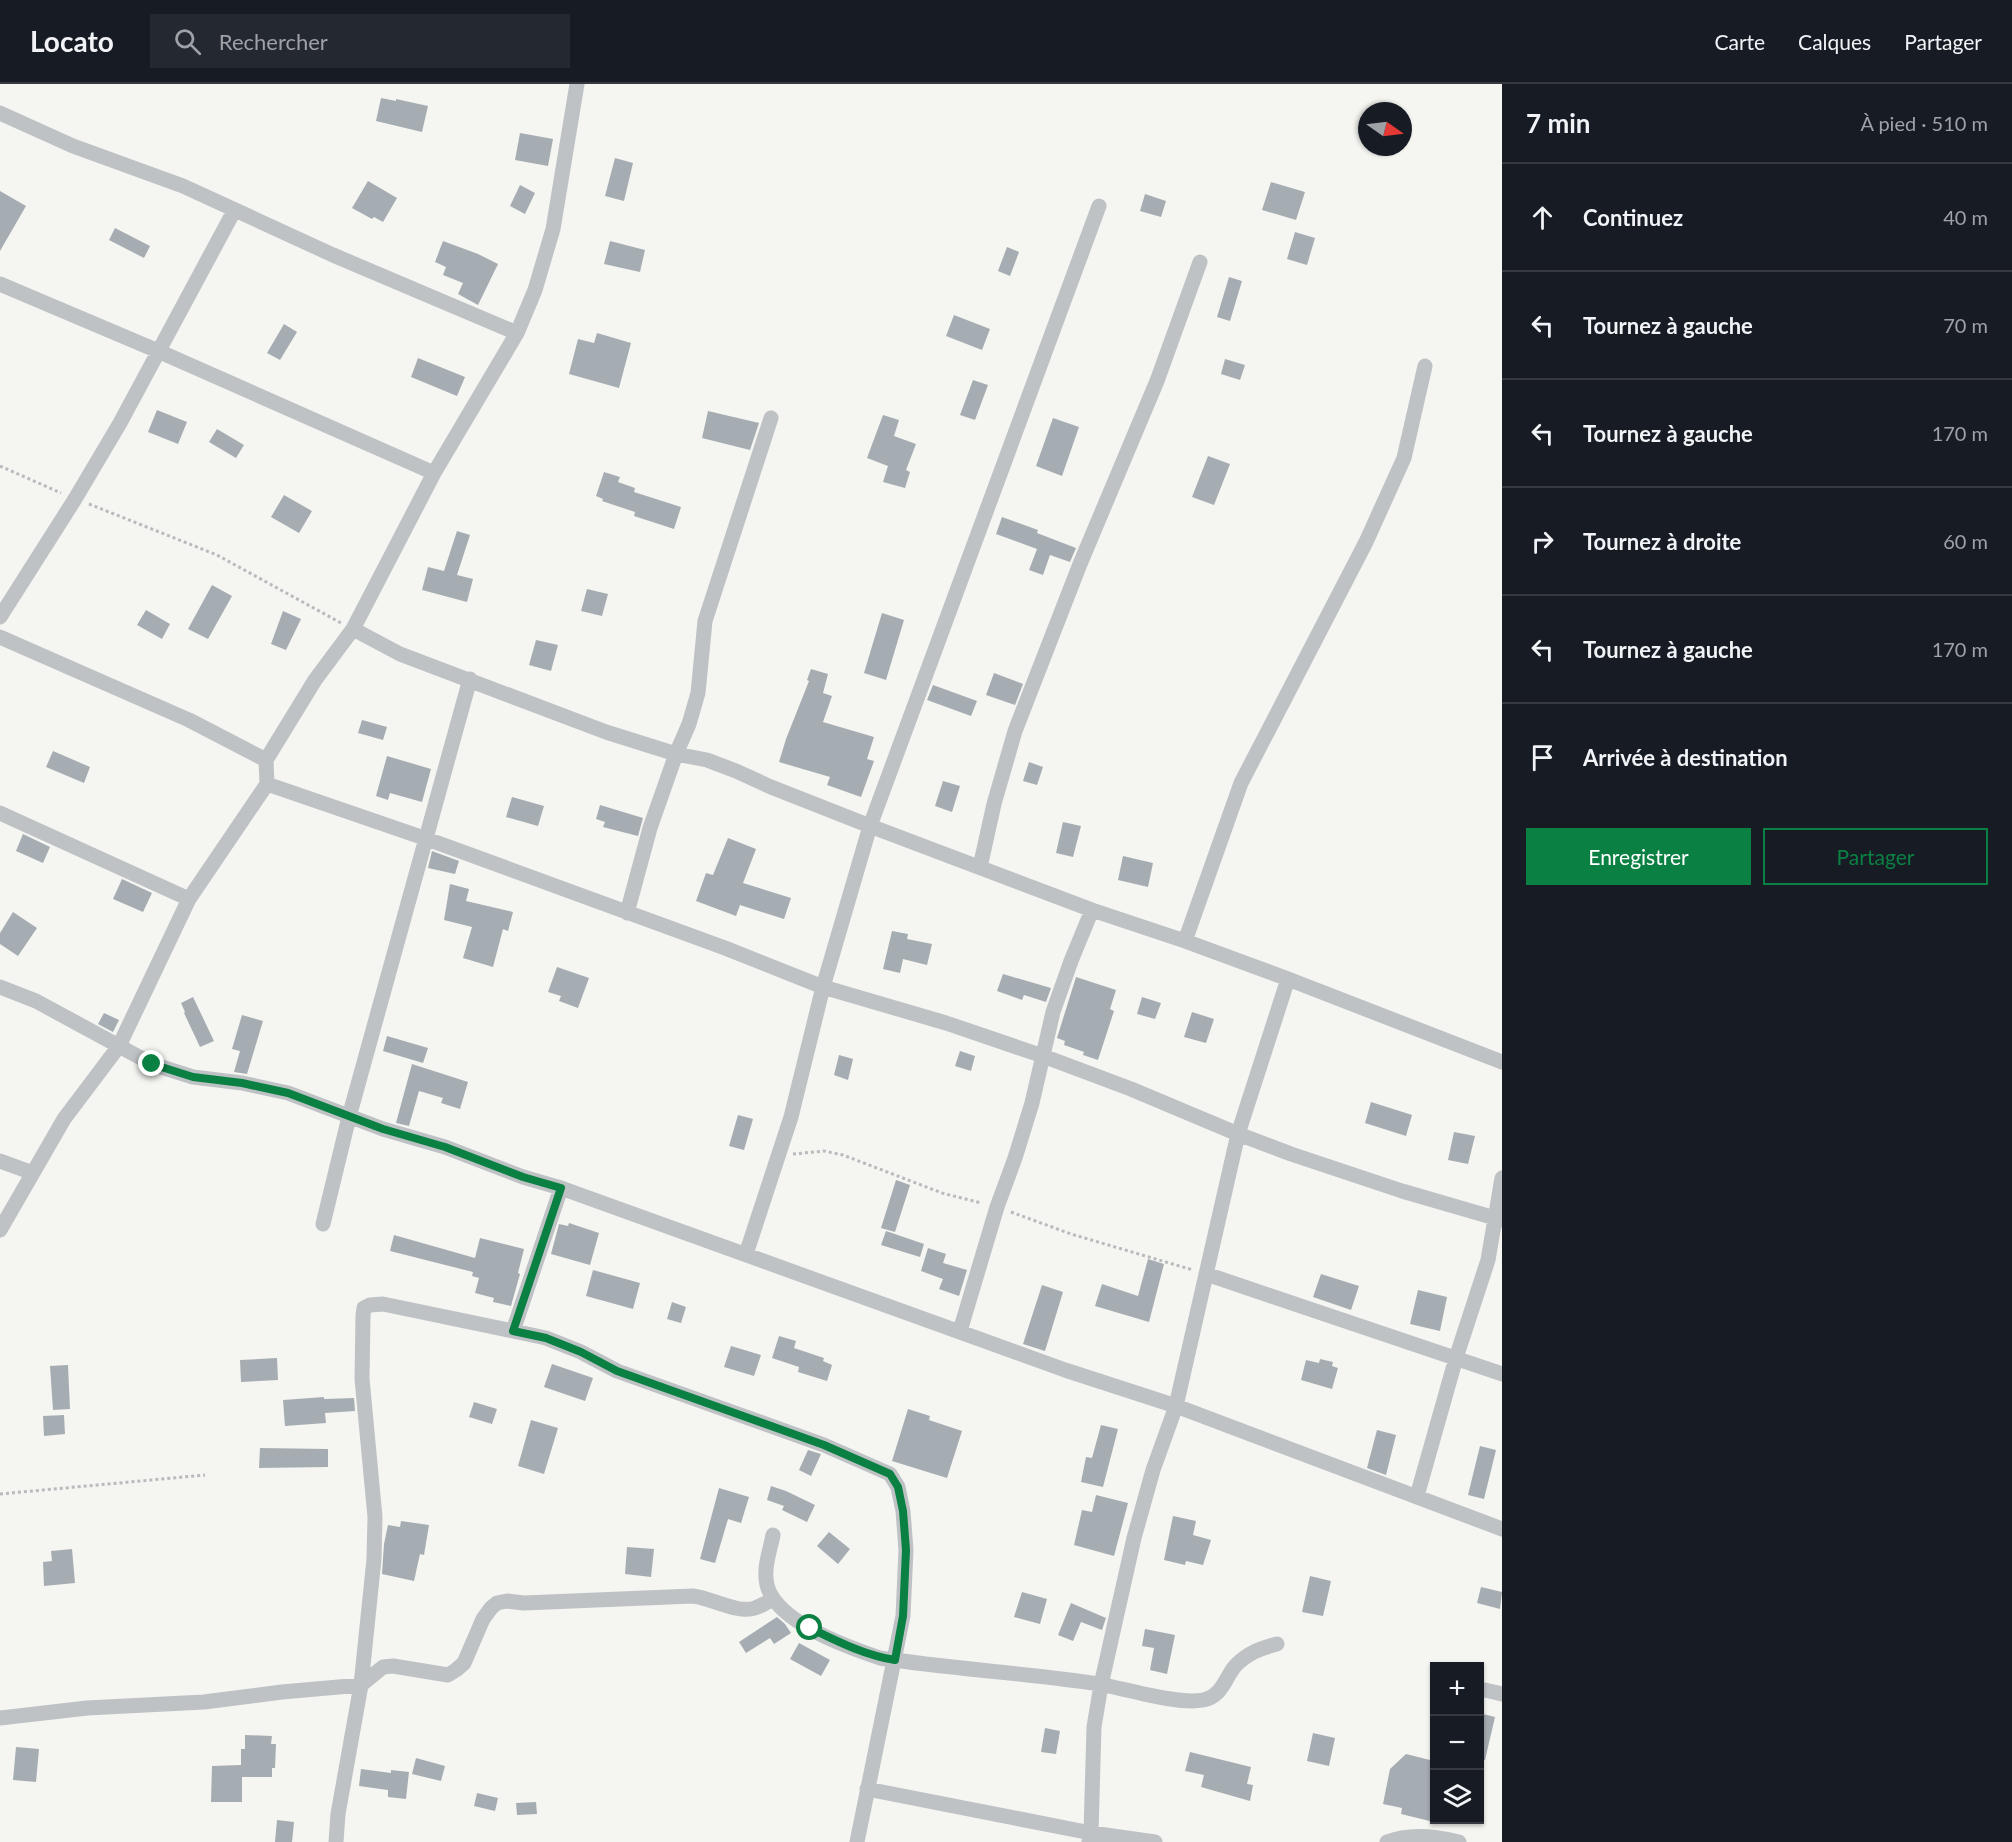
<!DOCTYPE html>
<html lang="fr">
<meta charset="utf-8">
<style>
:root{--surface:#171b24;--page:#242831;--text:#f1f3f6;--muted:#9ea1a6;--line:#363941;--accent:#0b8043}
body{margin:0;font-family:Lato,sans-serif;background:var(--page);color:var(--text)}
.controls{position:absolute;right:18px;bottom:18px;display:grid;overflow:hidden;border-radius:0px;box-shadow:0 2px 4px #0004}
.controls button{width:54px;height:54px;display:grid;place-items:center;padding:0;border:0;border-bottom:2px solid var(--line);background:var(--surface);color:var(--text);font:30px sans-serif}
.compass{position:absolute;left:1358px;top:18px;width:54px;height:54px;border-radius:50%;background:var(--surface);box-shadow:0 2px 4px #0004;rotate:104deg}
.stop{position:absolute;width:18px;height:18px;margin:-14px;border:4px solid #0b8043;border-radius:50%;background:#fff}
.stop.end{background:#0b8043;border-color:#fff;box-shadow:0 2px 6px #0008}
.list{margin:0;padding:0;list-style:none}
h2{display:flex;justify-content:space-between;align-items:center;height:78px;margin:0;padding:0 24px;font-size:26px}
h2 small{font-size:20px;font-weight:400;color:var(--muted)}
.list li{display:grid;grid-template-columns:39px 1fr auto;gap:18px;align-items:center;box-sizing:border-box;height:108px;padding:0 24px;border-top:2px solid var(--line)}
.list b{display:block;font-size:22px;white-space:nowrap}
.list em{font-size:20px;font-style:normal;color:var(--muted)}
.actions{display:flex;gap:12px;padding:18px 24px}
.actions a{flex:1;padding:14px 0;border:2px solid var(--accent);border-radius:0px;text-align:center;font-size:21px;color:var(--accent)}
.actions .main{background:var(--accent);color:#fff}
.icon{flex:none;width:33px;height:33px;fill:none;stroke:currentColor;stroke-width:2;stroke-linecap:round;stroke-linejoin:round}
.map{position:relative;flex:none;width:1502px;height:1758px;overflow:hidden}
header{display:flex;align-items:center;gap:36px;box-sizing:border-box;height:84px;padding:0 30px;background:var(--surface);border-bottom:2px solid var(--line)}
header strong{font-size:28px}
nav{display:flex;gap:33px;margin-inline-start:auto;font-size:21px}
.search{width:420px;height:54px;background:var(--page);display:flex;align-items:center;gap:15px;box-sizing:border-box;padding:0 21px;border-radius:0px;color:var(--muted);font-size:22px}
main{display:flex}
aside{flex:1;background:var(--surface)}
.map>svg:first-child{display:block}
.building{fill:#a6adb2}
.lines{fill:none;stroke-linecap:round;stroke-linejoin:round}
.path{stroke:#b8bbbd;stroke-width:3;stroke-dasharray:3 3;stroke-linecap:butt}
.street{stroke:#bec2c5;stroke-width:15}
.route{stroke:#0b8043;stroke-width:8}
</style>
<header>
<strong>Locato</strong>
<div class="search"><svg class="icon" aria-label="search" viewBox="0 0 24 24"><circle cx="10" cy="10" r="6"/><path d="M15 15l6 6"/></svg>Rechercher</div>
<nav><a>Carte</a><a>Calques</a><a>Partager</a></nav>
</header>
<main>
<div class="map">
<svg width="1502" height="1758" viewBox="0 0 1502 1758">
<rect width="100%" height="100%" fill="#f5f5f2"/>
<!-- building -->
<path class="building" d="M381,14L396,17V15L428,22L422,48L376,37Z
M520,49L553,55L548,82L515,76Z
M615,74L633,79L624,117L605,112Z
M368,97L397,114L383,138L374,133L372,135L352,124Z
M1271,98L1305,108L1296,136L1262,126Z
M520,101L535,109L525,130L510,122Z
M0,107L26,122L0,167Z
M1145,110L1166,117L1161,133L1140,127Z
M115,144L150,162L144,174L109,156Z
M1295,148L1315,154L1307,181L1287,175Z
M443,157L478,170L498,180L478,221L458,210L463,199L443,191L446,183L435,178Z
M610,157L645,166L640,188L604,180Z
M1007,163L1019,168L1010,192L998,187Z
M1229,193L1242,197L1230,237L1217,233Z
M954,231L990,245L982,266L946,252Z
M284,240L297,248L280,276L267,269Z
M597,249L631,259L619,304L569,290L578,255L594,259Z
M418,274L465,293L457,312L411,293Z
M1225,275L1245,281L1240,296L1221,290Z
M973,296L988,301L975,336L960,331Z
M157,326L187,338L178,360L148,348Z
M708,327L759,339L750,366L702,354Z
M883,331L899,336L894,352L916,360L906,386L910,388L905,404L883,398L888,382L867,374Z
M1053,334L1079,343L1062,392L1036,382Z
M217,345L244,361L236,374L209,358Z
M1208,372L1230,380L1214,421L1192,413Z
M604,388L620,393L618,398L635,404L634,408L681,423L674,445L634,432L635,428L602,417L603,415L596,412Z
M284,411L312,427L299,449L271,433Z
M1002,433L1038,446L1037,449L1076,464L1070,478L1050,471L1043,491L1029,486L1037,465L996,450Z
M457,447L470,451L457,491L473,495L467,518L422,506L428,483L444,487Z
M212,501L232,512L208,555L188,545Z
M587,505L608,510L602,532L581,527Z
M146,526L170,540L162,555L137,541Z
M283,527L301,535L286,566L271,560Z
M882,529L904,536L886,596L864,589Z
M536,556L558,561L551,587L529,581Z
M811,585L828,590L823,609L832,612L823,638L874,653L867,675L874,677L861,713L827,701L830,693L779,678L786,655L809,597L807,596Z
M994,589L1023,600L1015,621L986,611Z
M933,601L977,617L971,632L927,616Z
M362,636L387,643L383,656L358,649Z
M53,667L90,683L84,699L46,683Z
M387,672L431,685L422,718L390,709L388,716L376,712Z
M1029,678L1043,683L1037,701L1023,697Z
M943,697L960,702L952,728L935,722Z
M512,713L544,722L538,742L506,733Z
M600,721L643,734L638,752L603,743L605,738L596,735Z
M1063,738L1081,742L1073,773L1056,769Z
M23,750L50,763L43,779L16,767Z
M728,754L756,765L743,799L791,814L784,835L740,821L736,832L696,817L706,789L713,791Z
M432,767L459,777L455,790L428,784Z
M1123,772L1153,779L1148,803L1118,796Z
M122,795L152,809L143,828L113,815Z
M450,800L469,805L466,817L513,828L508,847L503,845L493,883L463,874L472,843L444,836Z
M13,828L37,844L18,872L0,860V849Z
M892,847L908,850L907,855L932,860L927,881L903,875L900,889L883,885Z
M557,883L589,894L578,924L559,917L561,912L548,908Z
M1003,890L1051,904L1046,918L1024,911L1022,916L997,907Z
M1076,893L1116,906L1110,925L1114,927L1098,976L1083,971L1084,968L1064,961L1065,957L1057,954Z
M193,913L214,957L200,963L184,929L185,928L181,919Z
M1142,913L1161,919L1155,935L1137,930Z
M1192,928L1214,935L1206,959L1184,953Z
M104,929L119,936L113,948L98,940Z
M242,931L263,937L247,990L234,988L240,967L232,965Z
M387,952L428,964L423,979L383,967Z
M960,967L975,972L971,987L955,982Z
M839,971L853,975L848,996L834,991Z
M412,980L468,998L460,1025L441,1019L443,1014L419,1007L409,1042L396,1039Z
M1371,1018L1412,1031L1406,1052L1365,1039Z
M738,1031L753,1035L744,1066L729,1062Z
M1454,1048L1475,1052L1468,1080L1448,1076Z
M896,1096L910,1101L895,1148L881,1144Z
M569,1139L599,1149L590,1181L551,1170L559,1140L568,1142Z
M886,1147L924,1160L920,1173L881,1161Z
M394,1151L475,1174L480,1154L524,1165L518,1189L520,1190L511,1222L493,1218L494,1214L475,1209L479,1194L472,1192L473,1188L390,1167Z
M928,1164L946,1170L943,1179L967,1186L959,1212L939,1205L943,1195L921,1187Z
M1148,1175L1164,1180L1149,1238L1095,1222L1102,1200L1138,1212Z
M593,1186L640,1199L633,1225L586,1212Z
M1321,1190L1359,1202L1351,1226L1313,1213Z
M1042,1201L1063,1208L1045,1267L1023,1260Z
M1418,1206L1447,1213L1440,1247L1410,1240Z
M672,1218L686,1223L681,1239L667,1235Z
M779,1252L796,1257L794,1264L824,1274L823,1277L832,1281L827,1297L798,1288L799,1283L772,1274Z
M731,1262L761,1271L754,1292L724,1283Z
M277,1274L278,1296L241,1298L240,1276Z
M1320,1275L1333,1278L1332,1282L1338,1284L1332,1305L1301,1296L1306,1276L1319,1279Z
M552,1280L593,1294L585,1317L544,1303Z
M68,1281L70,1325L53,1326L50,1282Z
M324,1313V1315L354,1314L355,1327L325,1329L326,1339L285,1342L283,1316Z
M474,1318L497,1325L492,1340L469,1333Z
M908,1325L930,1332L929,1336L962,1347L947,1394L892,1377Z
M64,1331L65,1350L44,1352L43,1332Z
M531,1336L558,1344L544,1390L518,1382Z
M1101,1341L1118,1345L1103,1403L1081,1398L1086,1373L1092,1374Z
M1377,1346L1396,1351L1386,1391L1367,1384Z
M1480,1362L1496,1366L1484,1415L1468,1411Z
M260,1364L328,1365V1383L259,1384Z
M808,1366L821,1370L811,1392L799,1386Z
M771,1402L786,1407L815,1421L807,1438L782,1426L784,1422L767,1416Z
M719,1404L749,1413L741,1439L728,1435L715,1479L700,1475Z
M1096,1411L1128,1419L1114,1472L1074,1461L1082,1426L1092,1428Z
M1173,1432L1196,1437L1193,1451L1211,1456L1203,1481L1186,1477L1185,1481L1164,1476Z
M401,1437L429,1441L424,1471L420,1470L414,1497L382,1490L384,1460L388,1441L400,1443Z
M829,1448L850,1465L838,1480L817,1462Z
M627,1463L654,1465L651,1493L625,1490Z
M72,1465L75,1499L44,1502L43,1478L52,1477L51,1467Z
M1310,1492L1331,1497L1323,1532L1302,1528Z
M1481,1503L1502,1508L1500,1525L1477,1519Z
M1022,1508L1047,1515L1040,1540L1014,1533Z
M1071,1519L1106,1534L1102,1546L1081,1538L1073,1557L1058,1551Z
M777,1533L785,1540L791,1549L774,1560L770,1554L746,1569L739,1558Z
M1145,1545L1175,1551L1167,1590L1150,1586L1154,1564L1142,1562Z
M799,1559L830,1576L821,1592L790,1575Z
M1479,1629L1495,1633L1485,1676H1479Z
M1045,1644L1060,1647L1056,1670L1041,1668Z
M1313,1649L1335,1654L1329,1682L1307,1677Z
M245,1651L272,1652L271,1660H276L275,1684H272V1693H242V1718H211L212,1682L241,1681V1665H245Z
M16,1663L39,1665L36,1698L13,1696Z
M1190,1668L1251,1683L1247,1700L1253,1701L1250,1717L1201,1703L1204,1691L1185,1687Z
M1406,1670L1434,1677V1738L1401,1730L1402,1724L1383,1720L1390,1685Z
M416,1674L445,1682L441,1697L412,1690Z
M361,1685L391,1689V1686L409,1688L406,1715L388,1713V1706L359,1702Z
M477,1709L498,1714L495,1727L474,1722Z
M536,1718L537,1730L517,1731L516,1719Z
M277,1736L294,1738L292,1758H275Z"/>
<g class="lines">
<!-- path -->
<path class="path" d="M0,382L61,409
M89,420L217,471L341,539
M793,1070L824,1067L843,1071L942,1109L981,1119
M1011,1128L1071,1150L1193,1186
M0,1410L205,1391"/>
<!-- street -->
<path class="street" d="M0,29L73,62L183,102L333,171L517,249
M0,200L158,267L434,389
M0,533L75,415L120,339L234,127
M353,545L400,570L606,648L676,670L707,676L736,687L771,703L870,742L1092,826L1185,857L1288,895L1502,978
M0,553L189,636L266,676
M267,700L427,755L725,864L823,903L946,939L1043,972L1131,1005L1238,1050L1291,1070L1402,1107L1502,1136
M0,729L189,815
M980,783L994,720L1015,647L1080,480L1157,297L1200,178
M627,829L650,744L676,670L689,640L698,609L705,537L771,334
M1185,857L1241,699L1366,458L1404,374L1425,282
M0,903L36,917L152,980L193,993L242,999L288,1009L383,1045L445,1063L523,1093L561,1104L1065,1286L1176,1322L1502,1445
M0,1077L33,1089
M561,1104L513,1247L546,1254L581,1268L617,1287L824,1361L890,1390L898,1403L903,1427L906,1466L903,1532L857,1758
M323,1140L349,1033L470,595
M0,1146L64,1035L119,962L189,815L267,700L266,676L315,596L353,545L434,389L517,249L535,206L553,145L577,0
M746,1170L791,1033L823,903L870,742L1099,122
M1206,1190L1502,1290
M960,1247L997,1123L1015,1074L1032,1019L1053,928L1071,877L1092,826
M1417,1412L1456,1274L1488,1176L1502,1094
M773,1451C770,1467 763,1484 767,1501C776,1538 847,1563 880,1574C953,1585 1027,1589 1099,1600C1126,1605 1179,1621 1203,1616C1223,1612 1225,1593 1236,1581C1248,1569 1261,1564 1277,1560
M1485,1606L1502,1610
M0,1634L87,1624L204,1618L282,1608L361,1601L383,1583L393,1582L448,1591L456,1586L464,1579L483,1535L491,1524L497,1519L507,1517L524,1519L693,1512C711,1514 738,1530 755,1524C761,1522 767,1518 773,1516
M867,1705L1091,1749L1155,1758
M336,1758L338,1730L361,1601L374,1475L375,1433L362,1295L363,1232L364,1224L370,1221L383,1220L513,1247
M1089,1758L1091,1749L1094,1643L1101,1601L1134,1454L1153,1386L1176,1322L1238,1050L1288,895
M1387,1758C1410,1749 1435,1752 1459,1758"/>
</g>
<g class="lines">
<!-- route -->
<path class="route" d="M152,980L193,993L242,999L288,1009L383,1045L445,1063L523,1093L561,1104L513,1247L546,1254L581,1268L617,1287L824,1361L890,1390L898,1403L903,1427L906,1466L903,1532L895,1576C864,1571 837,1557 810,1544"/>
</g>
</svg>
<div class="controls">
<button>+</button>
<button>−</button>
<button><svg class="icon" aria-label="layers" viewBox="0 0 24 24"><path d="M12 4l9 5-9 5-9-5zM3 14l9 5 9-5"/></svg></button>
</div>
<svg class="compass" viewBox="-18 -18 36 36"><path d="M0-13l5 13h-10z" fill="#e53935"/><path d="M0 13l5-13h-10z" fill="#9ea1a6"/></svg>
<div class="stop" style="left:810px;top:1544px"></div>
<div class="stop end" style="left:152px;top:980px"></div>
</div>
<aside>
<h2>7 min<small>À pied · 510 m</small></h2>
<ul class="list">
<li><svg class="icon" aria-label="ahead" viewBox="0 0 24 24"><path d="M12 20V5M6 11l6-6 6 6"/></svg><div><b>Continuez</b></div><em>40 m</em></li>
<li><svg class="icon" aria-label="left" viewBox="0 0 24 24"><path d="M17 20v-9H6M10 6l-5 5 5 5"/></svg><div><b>Tournez à gauche</b></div><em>70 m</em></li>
<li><svg class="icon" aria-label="left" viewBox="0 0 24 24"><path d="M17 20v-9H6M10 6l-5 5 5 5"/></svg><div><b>Tournez à gauche</b></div><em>170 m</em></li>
<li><svg class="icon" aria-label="right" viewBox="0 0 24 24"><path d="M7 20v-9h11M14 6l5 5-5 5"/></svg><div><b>Tournez à droite</b></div><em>60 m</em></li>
<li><svg class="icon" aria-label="left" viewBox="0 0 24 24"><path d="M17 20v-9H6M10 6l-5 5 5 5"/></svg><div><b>Tournez à gauche</b></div><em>170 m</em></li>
<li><svg class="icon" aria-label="arrive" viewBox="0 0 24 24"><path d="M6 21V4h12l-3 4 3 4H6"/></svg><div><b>Arrivée à destination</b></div></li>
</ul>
<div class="actions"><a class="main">Enregistrer</a><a>Partager</a></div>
</aside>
</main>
